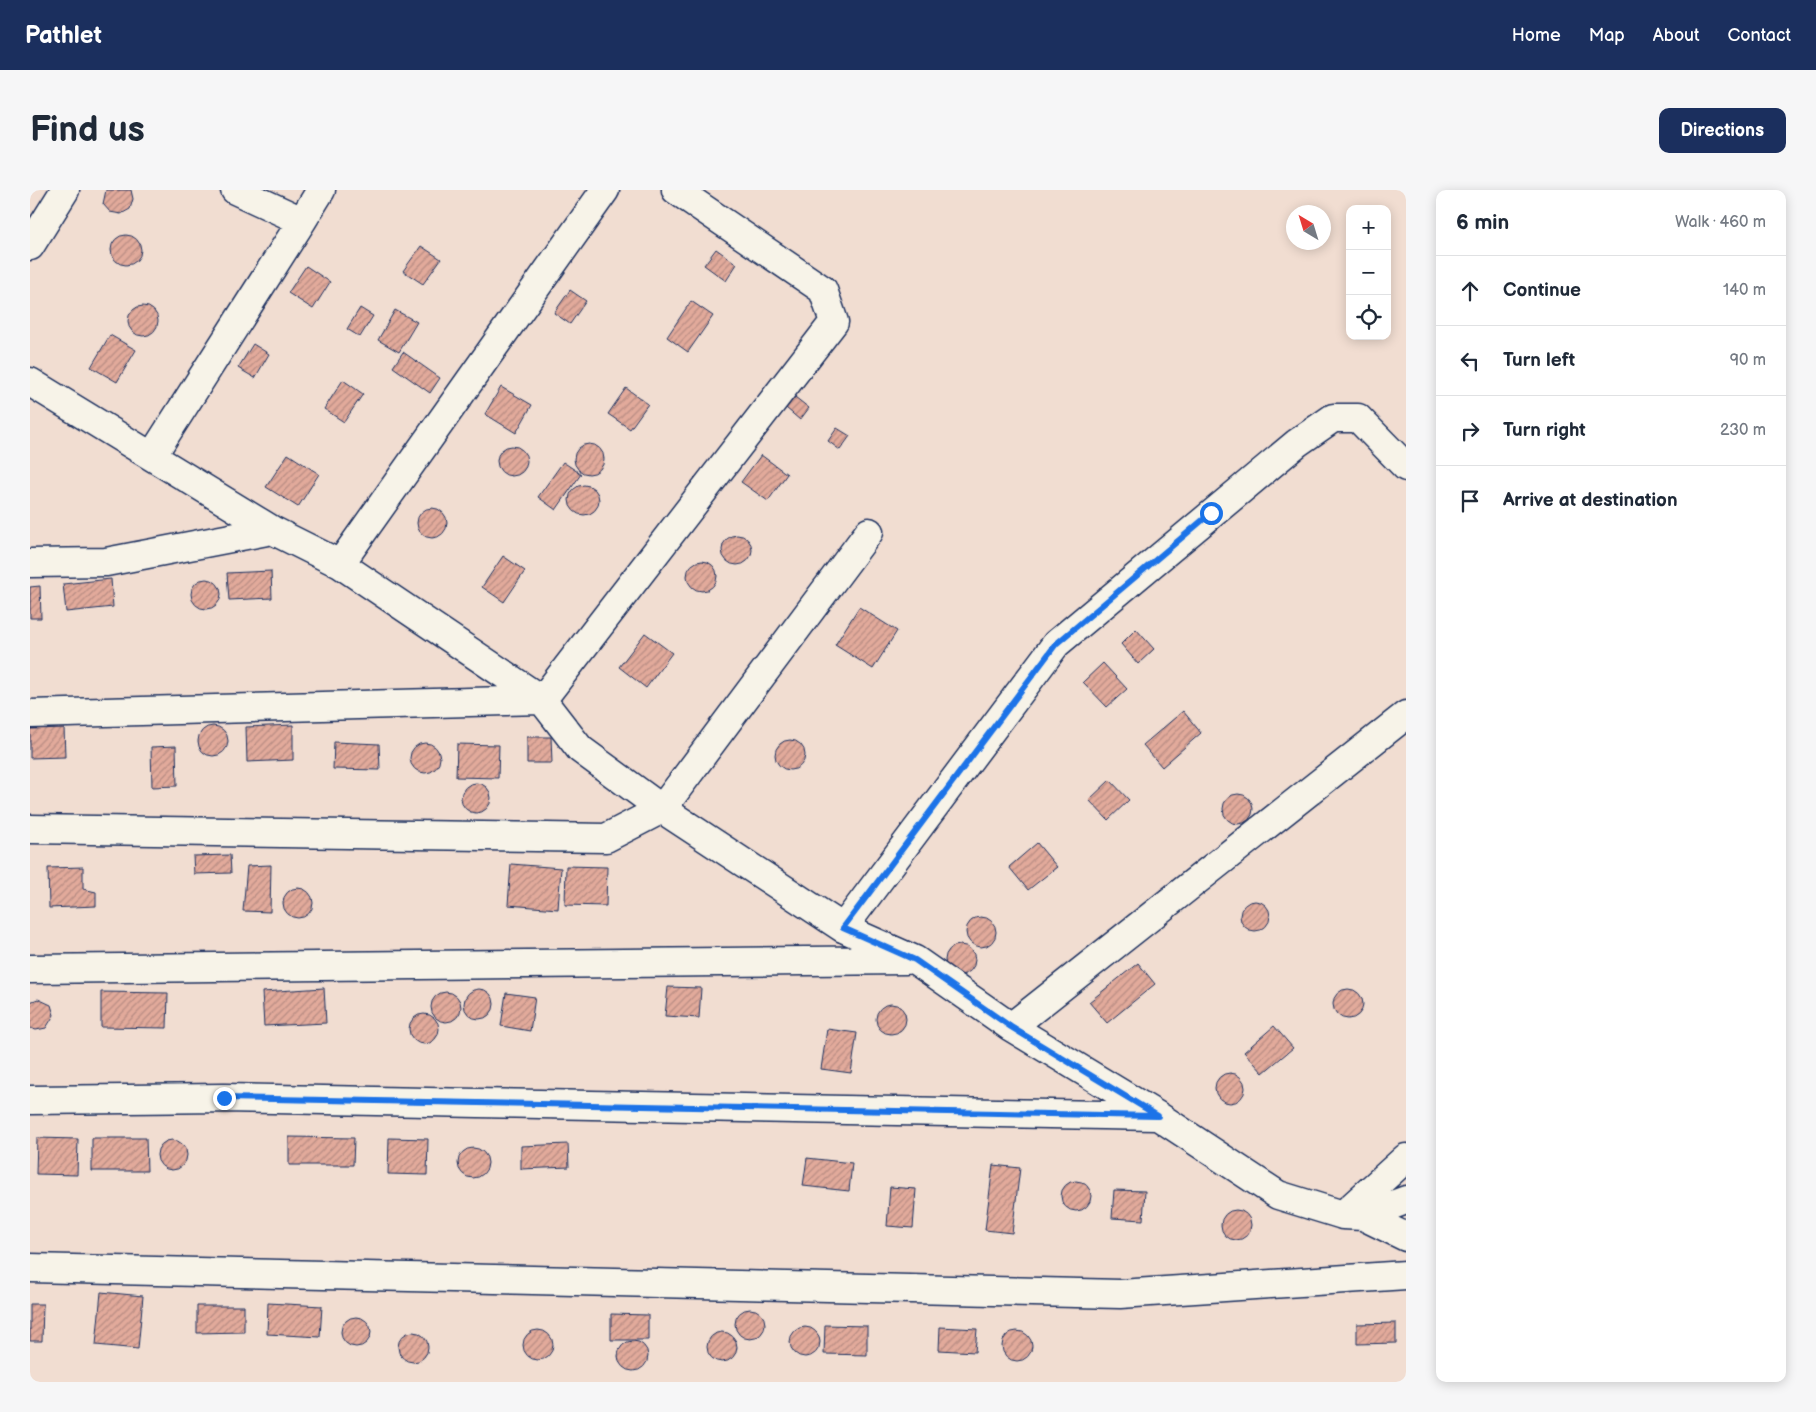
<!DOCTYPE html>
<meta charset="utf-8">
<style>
:root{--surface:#fff;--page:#f6f6f7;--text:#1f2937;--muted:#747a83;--line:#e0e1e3;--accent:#1b2f5e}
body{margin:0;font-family:"Balsamiq Sans",sans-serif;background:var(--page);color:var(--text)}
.controls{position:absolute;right:15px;top:15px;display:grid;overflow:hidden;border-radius:10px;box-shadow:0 2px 12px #0003}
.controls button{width:45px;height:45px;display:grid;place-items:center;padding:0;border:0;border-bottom:1px solid var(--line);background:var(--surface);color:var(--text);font:25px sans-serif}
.compass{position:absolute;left:1256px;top:15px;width:45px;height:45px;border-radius:50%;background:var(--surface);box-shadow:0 2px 12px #0003;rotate:322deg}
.stop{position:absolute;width:15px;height:15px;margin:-11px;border:4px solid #1a73e8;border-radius:50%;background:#fff}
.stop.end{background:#1a73e8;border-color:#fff;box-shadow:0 1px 5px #0008}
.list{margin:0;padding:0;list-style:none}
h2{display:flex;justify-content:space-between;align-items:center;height:65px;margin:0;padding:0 20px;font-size:21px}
h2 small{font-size:16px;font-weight:400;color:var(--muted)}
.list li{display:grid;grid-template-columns:32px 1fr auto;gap:15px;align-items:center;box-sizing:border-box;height:70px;padding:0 20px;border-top:1px solid var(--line)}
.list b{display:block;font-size:19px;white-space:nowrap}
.list em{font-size:16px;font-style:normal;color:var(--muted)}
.icon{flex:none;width:28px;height:28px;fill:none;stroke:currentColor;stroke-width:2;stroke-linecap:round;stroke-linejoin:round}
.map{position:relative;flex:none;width:1376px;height:1192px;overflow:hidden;border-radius:10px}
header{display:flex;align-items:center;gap:30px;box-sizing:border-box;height:70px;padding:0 25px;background:var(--accent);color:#fff}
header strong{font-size:24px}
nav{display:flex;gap:28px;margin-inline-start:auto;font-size:18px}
.intro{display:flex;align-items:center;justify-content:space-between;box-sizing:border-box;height:120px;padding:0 30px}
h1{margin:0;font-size:35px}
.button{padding:12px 22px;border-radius:10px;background:var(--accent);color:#fff;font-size:18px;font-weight:700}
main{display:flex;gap:30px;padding:0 30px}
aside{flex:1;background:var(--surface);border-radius:10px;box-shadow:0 2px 12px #0003}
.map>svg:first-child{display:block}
.building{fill:url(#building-hatch);stroke:#1b2f5e}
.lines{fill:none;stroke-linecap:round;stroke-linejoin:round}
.minor-casing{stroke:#1b2f5e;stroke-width:31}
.minor{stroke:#f7f3e8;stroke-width:28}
.route{stroke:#1a73e8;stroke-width:6}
</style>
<header>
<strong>Pathlet</strong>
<nav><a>Home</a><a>Map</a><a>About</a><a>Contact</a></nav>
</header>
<div class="intro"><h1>Find us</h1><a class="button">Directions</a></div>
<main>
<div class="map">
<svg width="1376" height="1192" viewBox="0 0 1376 1192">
<defs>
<pattern id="building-hatch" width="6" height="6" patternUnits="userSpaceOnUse" patternTransform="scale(1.25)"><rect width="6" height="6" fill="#e2aa9b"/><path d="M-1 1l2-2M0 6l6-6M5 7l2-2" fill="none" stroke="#b68b82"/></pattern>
</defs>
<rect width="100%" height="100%" fill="#f1ddd1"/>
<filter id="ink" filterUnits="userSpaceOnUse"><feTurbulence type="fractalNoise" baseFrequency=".02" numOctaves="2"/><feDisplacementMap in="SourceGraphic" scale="10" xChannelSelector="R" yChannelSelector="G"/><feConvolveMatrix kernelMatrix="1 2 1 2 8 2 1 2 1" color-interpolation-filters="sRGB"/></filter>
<g filter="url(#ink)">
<!-- building -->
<path class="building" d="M76,0H101L103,9L100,19L91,24L80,22L73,14Z
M81 60a15 15 0 1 1 30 0a15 15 0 1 1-30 0Z
M391,56L411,69L393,94L373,81Z
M686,59L707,74L696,91L674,75Z
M276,76L300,92L283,119L258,103Z
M540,100L556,111L540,134L524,123Z
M661,111L683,126L658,162L637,147Z
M98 131a15 15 0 1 1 30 0a15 15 0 1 1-30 0Z
M330,118L343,126L330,147L317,139Z
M365,120L387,132L369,162L348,150Z
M80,145L106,160L87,192L61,177Z
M223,154L239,164L225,188L208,178Z
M373,162L410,188L400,203L363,177Z
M313,190L333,204L314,232L294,219Z
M471,197L502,215L486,243L455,224Z
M596,198L618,214L600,239L578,224Z
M765,207L779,218L770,230L756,218Z
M807,238L820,246L810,260L798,251Z
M544 269a15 15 0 1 1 30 0a15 15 0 1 1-30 0Z
M467 271a15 15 0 1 1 30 0a15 15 0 1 1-30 0Z
M258,264L289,284L268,317L236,297Z
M731,265L757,284L738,311L711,292Z
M533,272L551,284L526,320L508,307Z
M539 310a15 15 0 1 1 30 0a15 15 0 1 1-30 0Z
M387 333a15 15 0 1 1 30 0a15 15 0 1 1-30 0Z
M692 360a15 15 0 1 1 30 0a15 15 0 1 1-30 0Z
M473,366L495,381L474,412L452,397Z
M657 386a15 15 0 1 1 30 0a15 15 0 1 1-30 0Z
M241,381L242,408L199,410L197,383Z
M161 404a15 15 0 1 1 30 0a15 15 0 1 1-30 0Z
M81,389L83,417L36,422L33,394Z
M10,396L11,428H0V397Z
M829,417L867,441L843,479L805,455Z
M1106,439L1124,459L1108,474L1091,454Z
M615,443L642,463L616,498L589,477Z
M1073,473L1097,499L1077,517L1053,492Z
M1153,521L1171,543L1132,577L1113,555Z
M263,535V570L217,572L216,537Z
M168 551a15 15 0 1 1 30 0a15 15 0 1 1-30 0Z
M0,537H34L35,567L0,568Z
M497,547H521L522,573H497Z
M745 565a15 15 0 1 1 30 0a15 15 0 1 1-30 0Z
M304,552L349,554L350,580L303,579Z
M380 568a15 15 0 1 1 30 0a15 15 0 1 1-30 0Z
M427,554L469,555L468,588L426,587Z
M146,556L147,596L122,597L121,557Z
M1080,590L1099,610L1078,630L1059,610Z
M431 608a15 15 0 1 1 30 0a15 15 0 1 1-30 0Z
M1193 619a15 15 0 1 1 30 0a15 15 0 1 1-30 0Z
M1007,653L1027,677L998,700L979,677Z
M200,665L201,683L164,684L163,666Z
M481,674L531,678L528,719L478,715Z
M241,675L240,722L213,721L217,676Z
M536,676L577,677L576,716L535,715Z
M53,677V699L66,702V716L19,718L18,678Z
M253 713a15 15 0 1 1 30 0a15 15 0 1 1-30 0Z
M1210 726a15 15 0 1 1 30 0a15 15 0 1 1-30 0Z
M936 742a15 15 0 1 1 30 0a15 15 0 1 1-30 0Z
M915 770a15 15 0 1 1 30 0a15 15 0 1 1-30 0Z
M1108,773L1125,794L1077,833L1059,812Z
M638,797L671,798L669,828L635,826Z
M294,798L296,833L234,836L232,802Z
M1303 814a15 15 0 1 1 30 0a15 15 0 1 1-30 0Z
M434 814a15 15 0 1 1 30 0a15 15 0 1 1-30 0Z
M401 817a15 15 0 1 1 30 0a15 15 0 1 1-30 0Z
M71,802L138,803L137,838L71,837Z
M476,803L505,807L500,841L471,836Z
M8,809L21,815L24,825L16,838L6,840L0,838V812Z
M846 829a15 15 0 1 1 30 0a15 15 0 1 1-30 0Z
M379 839a15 15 0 1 1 30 0a15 15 0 1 1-30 0Z
M1244,836L1263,858L1233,883L1214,862Z
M797,839L827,843L821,883L791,879Z
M1185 898a15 15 0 1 1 30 0a15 15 0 1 1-30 0Z
M259,947L324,948L323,975H259Z
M7,948L48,949L47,985L6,984Z
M62,948H116L117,981H62Z
M359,948L398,949L397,985L358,984Z
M127 965a15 15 0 1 1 30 0a15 15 0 1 1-30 0Z
M538,954L539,977L491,979V956Z
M428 973a15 15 0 1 1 30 0a15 15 0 1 1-30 0Z
M777,968L822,973L819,1001L773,996Z
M963,975L990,978L982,1043L955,1040Z
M1031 1006a15 15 0 1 1 30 0a15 15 0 1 1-30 0Z
M860,997L886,999L883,1038L857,1036Z
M1084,1000L1115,1001L1113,1030L1082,1028Z
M1191 1035a15 15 0 1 1 30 0a15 15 0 1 1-30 0Z
M71,1102L113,1106L108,1159L66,1155Z
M238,1113L292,1116L290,1147L237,1144Z
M0,1114H13L12,1151H0Z
M167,1116H214V1142L167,1143Z
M705 1134a15 15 0 1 1 30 0a15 15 0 1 1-30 0Z
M581,1124L618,1125V1150H581Z
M311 1142a15 15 0 1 1 30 0a15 15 0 1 1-30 0Z
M1366,1133V1153L1327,1154V1134Z
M795,1135L837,1136V1165L794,1164Z
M760 1152a15 15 0 1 1 30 0a15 15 0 1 1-30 0Z
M910,1137L947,1139L945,1162L909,1160Z
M493 1155a15 15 0 1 1 30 0a15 15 0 1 1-30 0Z
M972 1156a15 15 0 1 1 30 0a15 15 0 1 1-30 0Z
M677 1157a15 15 0 1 1 30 0a15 15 0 1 1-30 0Z
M368 1157a15 15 0 1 1 30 0a15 15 0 1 1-30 0Z
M588 1166a15 15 0 1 1 30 0a15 15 0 1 1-30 0Z"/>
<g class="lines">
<defs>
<path id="minor" d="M205,0L272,31L291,0
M0,56L35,0
M0,192L242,340L310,374L512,510L550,559L632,619L813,738L885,770L981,837L1128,926L1248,1005L1313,1025L1333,1026L1376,1047
M122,266L272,31
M0,373L76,372L242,340
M310,374L575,0
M0,524L512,510L804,132L793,100L646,0
M0,639L576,648L632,619L839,342
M813,738L1026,454L1267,253L1303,228H1328L1376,277
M0,779L876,770
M981,837L1376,525
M0,910L194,908L1126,926
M1313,1025L1376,968
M1333,1026L1376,1010
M0,1078L1090,1104L1376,1085"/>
</defs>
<!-- minor casing -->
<use href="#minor" class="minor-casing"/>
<!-- minor -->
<use href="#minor" class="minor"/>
</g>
</g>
<g class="lines" filter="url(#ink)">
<!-- route -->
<path class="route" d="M194,908L1128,926L981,837L885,770L813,738L1026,454L1181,323"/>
</g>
</svg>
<div class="controls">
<button>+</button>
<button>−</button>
<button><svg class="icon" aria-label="locate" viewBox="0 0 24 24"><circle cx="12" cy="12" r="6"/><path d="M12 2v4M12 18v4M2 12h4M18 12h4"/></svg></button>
</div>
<svg class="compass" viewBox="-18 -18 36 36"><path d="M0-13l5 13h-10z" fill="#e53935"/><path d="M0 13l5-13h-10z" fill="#747a83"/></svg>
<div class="stop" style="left:1181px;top:323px"></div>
<div class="stop end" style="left:194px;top:908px"></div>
</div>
<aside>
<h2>6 min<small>Walk · 460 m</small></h2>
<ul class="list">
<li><svg class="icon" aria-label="ahead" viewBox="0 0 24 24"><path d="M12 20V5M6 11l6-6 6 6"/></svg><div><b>Continue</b></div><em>140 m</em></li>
<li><svg class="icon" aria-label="left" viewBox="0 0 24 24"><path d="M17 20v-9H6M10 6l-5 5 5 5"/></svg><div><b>Turn left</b></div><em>90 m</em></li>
<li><svg class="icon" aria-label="right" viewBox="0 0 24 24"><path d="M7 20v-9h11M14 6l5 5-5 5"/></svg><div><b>Turn right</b></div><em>230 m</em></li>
<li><svg class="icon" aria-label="arrive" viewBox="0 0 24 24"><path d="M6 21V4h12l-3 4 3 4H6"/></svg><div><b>Arrive at destination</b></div></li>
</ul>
</aside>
</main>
